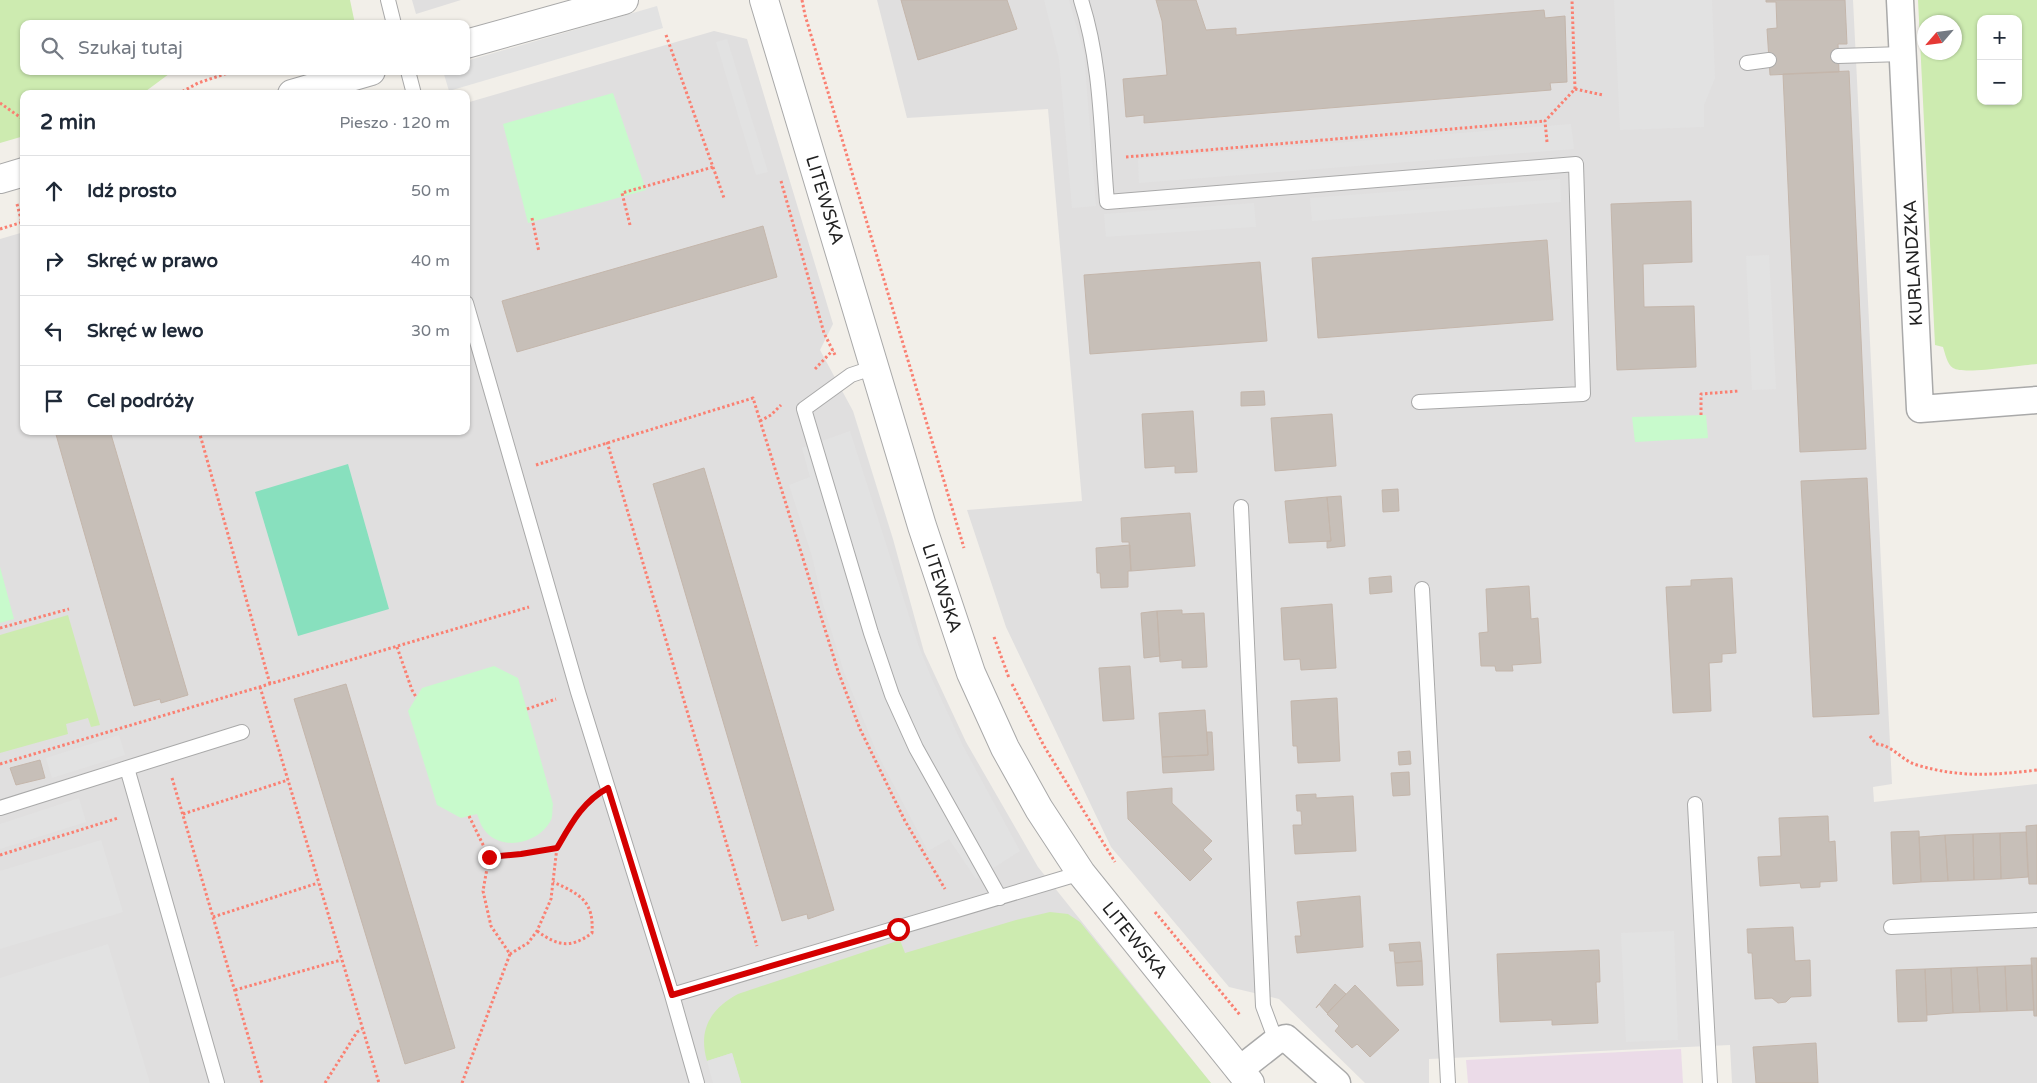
<!DOCTYPE html>
<html lang="pl">
<meta charset="utf-8">
<style>
:root{--surface:#fff;--page:#f2f2f3;--text:#1f2937;--muted:#747a83;--line:#e0e1e3}
body{margin:0;font-family:"Varela Round",sans-serif;background:var(--page);color:var(--text)}
.controls{position:absolute;right:15px;top:15px;display:grid;overflow:hidden;border-radius:10px;box-shadow:0 1px 4px #0004}
.controls button{width:45px;height:45px;display:grid;place-items:center;padding:0;border:0;border-bottom:1px solid var(--line);background:var(--surface);color:var(--text);font:25px sans-serif}
.compass{position:absolute;left:1917px;top:15px;width:45px;height:45px;border-radius:50%;background:var(--surface);box-shadow:0 1px 4px #0004;rotate:242deg}
.stop{position:absolute;width:15px;height:15px;margin:-11px;border:4px solid #d40000;border-radius:50%;background:#fff}
.stop.end{background:#d40000;border-color:#fff;box-shadow:0 1px 5px #0008}
.list{margin:0;padding:0;list-style:none}
h2{display:flex;justify-content:space-between;align-items:center;height:65px;margin:0;padding:0 20px;font-size:21px}
h2 small{font-size:16px;font-weight:400;color:var(--muted)}
.list li{display:grid;grid-template-columns:32px 1fr auto;gap:15px;align-items:center;box-sizing:border-box;height:70px;padding:0 20px;border-top:1px solid var(--line)}
.list b{display:block;font-size:19px;white-space:nowrap}
.list em{font-size:16px;font-style:normal;color:var(--muted)}
.icon{flex:none;width:28px;height:28px;fill:none;stroke:currentColor;stroke-width:2;stroke-linecap:round;stroke-linejoin:round}
.map{position:relative;flex:none;width:2037px;height:1083px;overflow:hidden}
.search{position:absolute;background:var(--surface);box-shadow:0 1px 4px #0004;left:20px;top:20px;width:450px;height:55px;display:flex;align-items:center;gap:12px;box-sizing:border-box;padding:0 18px;border-radius:10px;color:var(--muted);font-size:19px}
.panel{position:absolute;background:var(--surface);box-shadow:0 1px 4px #0004;left:20px;top:90px;width:450px;height:345px;border-radius:10px}
.map>svg:first-child{display:block}
.residential{fill:#e0dfdf}
.industrial{fill:#ebdbe8}
.grass{fill:#cdebb0;fill-rule:evenodd}
.park{fill:#c8facc}
.pitch{fill:#88e0be}
.parking{fill:#e2e2e2}
.building{fill:#c7bfb8;stroke:#c4b6ab}
.lines{fill:none;stroke-linecap:round;stroke-linejoin:round}
.service-casing{stroke:#a9a9a9;stroke-width:16}
.minor-casing{stroke:#a9a9a9;stroke-width:29}
.tertiary-casing{stroke:#a9a9a9;stroke-width:30}
.path{stroke:#fa8072;stroke-width:3;stroke-dasharray:2.5 2.5;stroke-linecap:butt}
.service{stroke:#fff;stroke-width:14}
.minor{stroke:#fff;stroke-width:26}
.tertiary{stroke:#fff;stroke-width:28}
.route{stroke:#d40000;stroke-width:6}
.labels{text-anchor:middle;dominant-baseline:central;stroke-width:4;stroke-linejoin:round;paint-order:stroke}
.street-label{font-size:18px;fill:#222;stroke:#fff}
</style>
<div class="map">
<svg width="2037" height="1083" viewBox="0 0 2037 1083">
<rect width="100%" height="100%" fill="#f2efe9"/>
<!-- residential -->
<path class="residential" d="M412,0H461L416,14Z
M877,0H1853L1892,784L1873,787L1874,802L2037,784V1083H1732L1730,1045L1429,1059V1083H1365L1279,999L1229,987L1111,847L1006,627L967,510L1082,501L1048,109L907,118Z
M714,31L747,39L833,324L820,350L853,411L893,539L924,652L966,742L1038,867L1211,1083H0V239L24,232V431H466V103Z"/>
<!-- industrial -->
<path class="industrial" d="M1681,1049L1683,1083H1468L1466,1060Z"/>
<!-- grass -->
<path class="grass" d="M0,0H350L355,24H24V71H173L142,94H24V136L0,143Z
M1918,0H2037V364C2021,365 1964,375 1953,368C1947,364 1945,353 1943,347L1935,345ZM1981,19H2018V101H1981ZM1954,22V52H1924V22Z
M68,615L100,725L91,727L88,718L66,724L68,734L0,753V635Z
M1050,912L1068,914L1080,922L1211,1083H741L732,1053L707,1061C698,1030 710,1009 738,994L900,940L905,953L1016,920Z"/>
<!-- park -->
<path class="park" d="M613,93L646,190L528,223L503,124Z
M1706,415L1708,438L1635,442L1632,417Z
M0,567L14,619L0,623Z
M494,666L518,678L553,804C552,809 553,816 551,820C539,844 499,853 483,828C480,824 479,818 477,814L461,818L437,805L408,711L422,688Z"/>
<!-- pitch -->
<path class="pitch" d="M348,464L389,609L298,636L255,492Z"/>
<!-- parking -->
<path class="parking" d="M1044,0H1069L1084,53L1096,206L1072,208L1059,59Z
M1614,0H1712L1715,78L1704,105V127L1620,130Z
M657,6L663,28L449,91L443,71H466V61Z
M727,39L768,172L756,175L716,42Z
M1571,124L1574,149L1139,183L1138,159Z
M1560,179L1561,202L1312,221L1310,198Z
M1254,203L1256,227L1106,237L1104,214Z
M1769,255L1776,389L1752,390L1746,256Z
M850,431L918,644L932,679L963,746L1020,851L976,879L949,839L928,851L877,753L844,672L823,604L812,556L789,485L810,477L802,448Z
M119,735L125,755L52,778L46,758Z
M79,798L86,822L0,849V824Z
M101,840L123,912L0,949V871Z
M1674,931L1678,1040L1626,1042L1621,933Z
M108,944L150,1083H0V978Z
M732,1053L741,1083H713L707,1061Z"/>
<!-- building -->
<path class="building" d="M901,0H1007L1017,29L918,60Z
M1156,0H1196L1206,30L1236,28V35L1544,10L1545,18L1565,16L1567,82L1550,83L1551,90L1144,123V115L1126,117L1123,79L1167,75L1162,21Z
M1766,0H1845L1847,44H1838L1839,72L1770,75L1767,29L1777,28L1776,2H1766Z
M1849,71L1866,449L1800,452L1783,74Z
M1691,201L1692,262L1643,264L1644,307L1694,306L1696,367L1617,370L1611,204Z
M763,226L777,277L517,352L502,301Z
M1547,240L1553,320L1318,338L1312,258Z
M1260,262L1267,341L1090,354L1084,275Z
M1264,391L1265,405L1241,406V392Z
M1193,411L1197,472L1175,473V466L1145,468L1142,414Z
M1332,414L1336,466L1275,471L1271,418Z
M55,431H110L188,695L161,703L160,699L134,706Z
M704,468L834,910L808,919L807,914L782,921L653,484Z
M1867,478L1879,714L1813,717L1801,481Z
M1398,489L1399,511L1383,512L1382,490Z
M1341,496L1345,546L1327,548V541H1331L1327,497Z
M1327,497L1331,541L1289,543L1285,501Z
M1190,513L1195,566L1131,571L1129,542H1122L1121,518Z
M1130,545L1131,571H1128V587L1101,588L1100,573H1097L1096,548Z
M1391,576L1392,592L1370,594L1369,578Z
M1732,578L1736,653L1722,654V662L1709,663L1711,711L1673,713L1666,587L1691,586V580Z
M1529,586L1531,619L1538,618L1541,663L1512,665L1513,671H1496L1495,666H1481L1479,633L1488,632L1486,589Z
M1332,604L1336,668L1301,670L1300,659L1284,660L1281,608Z
M1182,610V614L1204,613L1207,667L1182,668V660L1160,662L1157,611Z
M1157,611L1160,656L1144,658L1141,613Z
M1130,666L1134,719L1103,721L1099,668Z
M346,684L455,1048L405,1064L294,699Z
M1337,698L1340,761L1298,763L1297,746H1293L1291,701Z
M1205,710L1208,755L1162,757L1159,713Z
M1207,732H1212L1214,770L1163,773L1162,757L1208,755Z
M1410,751L1411,764L1399,765L1398,752Z
M40,760L45,778L16,785L10,768Z
M1409,772L1410,795L1393,796L1391,773Z
M1172,788V803L1212,841L1203,850L1212,859L1190,881L1128,819L1127,792Z
M1316,794V798L1353,796L1356,851L1295,854L1293,825H1302L1301,811H1297L1296,795Z
M1828,816L1829,842L1835,841L1837,881L1820,882V887L1801,888L1800,883L1760,886L1758,857L1781,856L1779,818Z
M2037,825V884H2029L2026,826Z
M1919,831L1921,882L1893,884L1891,832Z
M2026,832L2028,877L2001,879L2000,833Z
M2000,833L2001,879L1974,880L1973,834Z
M1973,834L1974,880L1948,881L1945,835Z
M1945,835L1948,881L1921,882L1919,837Z
M1360,896L1363,947L1297,953L1295,936H1301L1297,902Z
M1793,927L1795,961L1810,960L1811,996L1791,997L1786,1002L1778,1003L1772,998L1755,999L1752,953H1748L1747,929Z
M1420,942L1422,961L1395,963L1394,951H1390L1389,944Z
M1599,950L1600,982H1596L1598,1023L1552,1025V1020L1500,1022L1497,954Z
M2031,958H2037V1016H2034Z
M1422,961L1423,985L1397,986L1395,963Z
M2032,965L2034,1010L2007,1011L2005,966Z
M2005,966L2007,1011L1980,1012L1977,967Z
M1977,967L1980,1012L1953,1013L1951,968Z
M1951,968L1953,1013L1927,1015L1925,969Z
M1925,969L1927,1021L1898,1022L1896,970Z
M1335,984L1346,994L1327,1013L1319,1004L1316,1008Z
M1355,985L1399,1030L1370,1057L1357,1044L1352,1048L1335,1031L1339,1026L1327,1014Z
M1816,1043L1818,1083H1756L1753,1047Z"/>
<g class="lines">
<defs>
<path id="service" d="M388,0L394,24
M1081,0C1102,65 1101,135 1107,202L1576,164L1583,394L1419,402
M1838,56L1903,54
M1747,63L1769,60
M408,71L414,94
M466,303L578,692L672,995
M875,367L851,375L804,409L871,633L892,695L916,748L1000,898
M1241,507L1263,1006L1276,1041
M1422,589L1448,1083
M127,768L242,732
M1695,804L1710,1083
M0,808L127,768L217,1083
M1891,927L2037,920
M697,1083L672,995L1081,873"/>
<path id="minor" d="M1900,0L1920,409L2037,400
M1239,1070L1276,1041L1286,1038L1337,1083"/>
<path id="tertiary" d="M764,0L922,526L971,673L1005,748L1039,809L1081,873L1250,1083
M466,44L624,0
M292,94L371,71
M0,179L24,172"/>
</defs>
<!-- service casing -->
<use href="#service" class="service-casing"/>
<!-- minor casing -->
<use href="#minor" class="minor-casing"/>
<!-- tertiary casing -->
<use href="#tertiary" class="tertiary-casing"/>
<!-- path -->
<path class="path" d="M802,0L805,15L964,548
M666,35L724,198
M1575,89L1603,95
M178,94L198,83L234,71
M0,103L24,120
M1547,142L1545,121L1575,89L1572,0
M1126,157L1545,121
M781,181L824,333L836,357
M17,204L22,223
M532,218L539,252
M630,225L622,193L713,167
M0,229L23,222
M815,369L833,350
M1701,415V394L1739,391
M760,421L771,415L781,405
M199,431L270,684
M607,442L757,946
M536,465L753,398L838,671L860,729L905,821L945,889
M0,628L69,609
M994,637L1009,678
M397,647L412,690L416,697
M1012,684L1044,746L1115,862
M260,687L379,1083
M527,709L556,699
M1870,736L1876,744C1893,745 1902,761 1917,765C1960,778 1994,775 2037,770
M0,764L529,607
M172,778L262,1083
M183,814L288,780
M557,847L581,810L587,803
M0,855L118,818
M489,857L521,854L557,847L551,899L537,931L528,943L510,954
M1155,912L1240,1015
M213,917L318,883
M537,931C558,946 570,949 592,933C594,901 580,894 553,882
M235,990L341,960
M325,1083L357,1032L362,1029
M462,1083L510,954L491,926L483,891L489,857L469,816"/>
<!-- service -->
<use href="#service" class="service"/>
<!-- minor -->
<use href="#minor" class="minor"/>
<!-- tertiary -->
<use href="#tertiary" class="tertiary"/>
</g>
<g class="lines">
<!-- route -->
<path class="route" d="M489,857L521,854L557,848C571,824 583,801 608,788L672,995L898,929"/>
</g>
<g class="labels">
<!-- street labels -->
<g class="street-label">
<text transform="translate(825 200) rotate(73)">LITEWSKA</text>
<text transform="translate(1913 263) rotate(-93)">KURLANDZKA</text>
<text transform="translate(942 588) rotate(72)">LITEWSKA</text>
<text transform="translate(1135 940) rotate(51)">LITEWSKA</text>
</g>
</g>
</svg>
<div class="controls">
<button>+</button>
<button>−</button>
</div>
<svg class="compass" viewBox="-18 -18 36 36"><path d="M0-13l5 13h-10z" fill="#e53935"/><path d="M0 13l5-13h-10z" fill="#747a83"/></svg>
<div class="stop" style="left:898px;top:929px"></div>
<div class="stop end" style="left:489px;top:857px"></div>
<div class="search"><svg class="icon" aria-label="search" viewBox="0 0 24 24"><circle cx="10" cy="10" r="6"/><path d="M15 15l6 6"/></svg>Szukaj tutaj</div>
<section class="panel">
<h2>2 min<small>Pieszo · 120 m</small></h2>
<ul class="list">
<li><svg class="icon" aria-label="ahead" viewBox="0 0 24 24"><path d="M12 20V5M6 11l6-6 6 6"/></svg><div><b>Idź prosto</b></div><em>50 m</em></li>
<li><svg class="icon" aria-label="right" viewBox="0 0 24 24"><path d="M7 20v-9h11M14 6l5 5-5 5"/></svg><div><b>Skręć w prawo</b></div><em>40 m</em></li>
<li><svg class="icon" aria-label="left" viewBox="0 0 24 24"><path d="M17 20v-9H6M10 6l-5 5 5 5"/></svg><div><b>Skręć w lewo</b></div><em>30 m</em></li>
<li><svg class="icon" aria-label="arrive" viewBox="0 0 24 24"><path d="M6 21V4h12l-3 4 3 4H6"/></svg><div><b>Cel podróży</b></div></li>
</ul>
</section>
</div>
